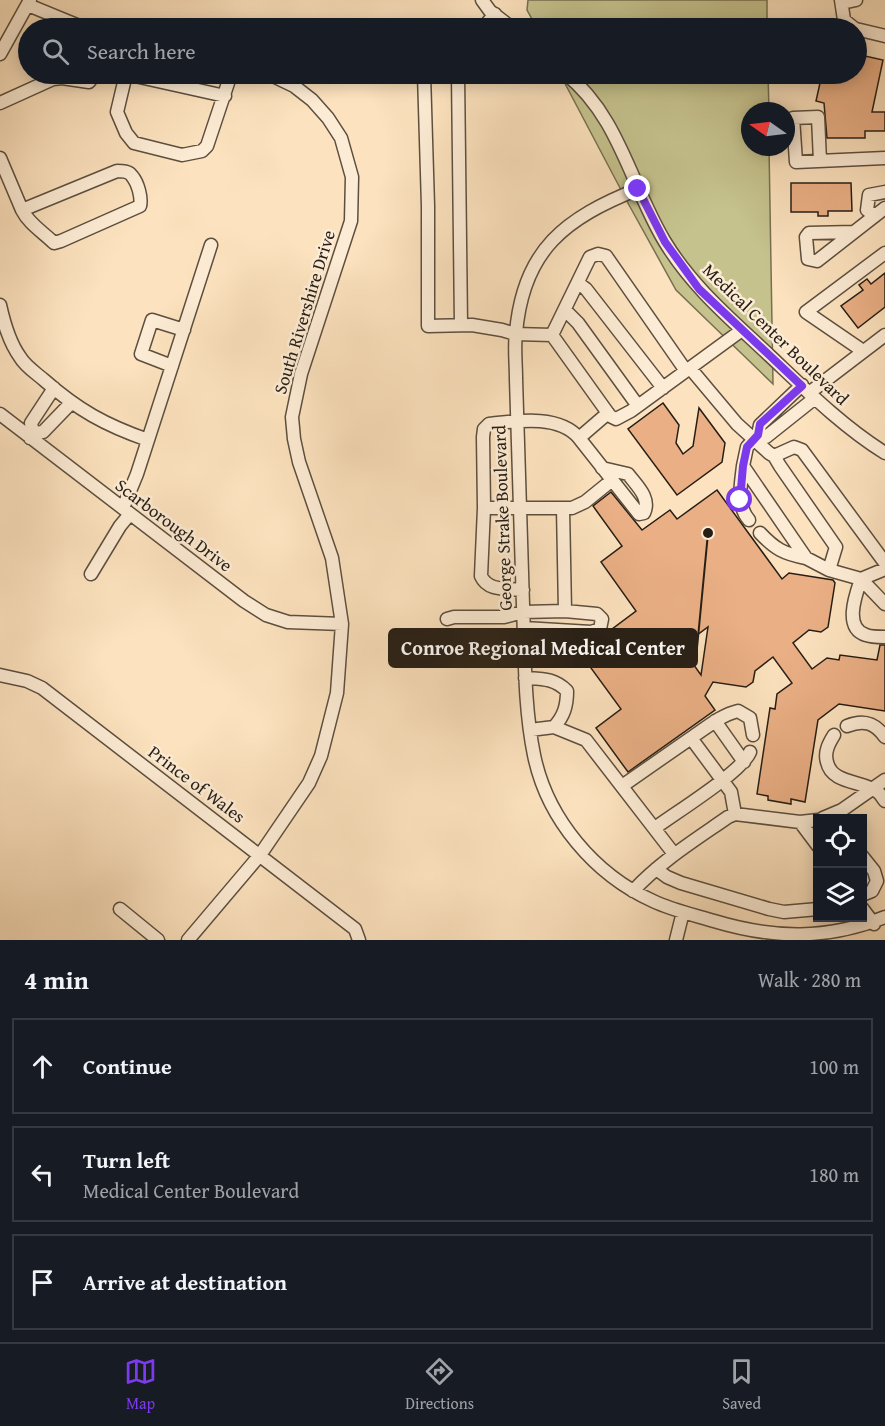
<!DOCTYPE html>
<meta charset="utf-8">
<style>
:root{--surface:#171b24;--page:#20242c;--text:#f1f3f6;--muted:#9ea1a6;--line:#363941;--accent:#7c3aed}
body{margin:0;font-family:"Gentium Book Plus",serif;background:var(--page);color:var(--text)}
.controls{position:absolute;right:18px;bottom:18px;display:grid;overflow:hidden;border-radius:0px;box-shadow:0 3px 15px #0003}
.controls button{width:54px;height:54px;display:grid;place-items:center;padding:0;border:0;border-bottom:2px solid var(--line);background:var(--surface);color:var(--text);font:30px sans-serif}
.compass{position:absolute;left:741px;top:102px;width:54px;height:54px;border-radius:50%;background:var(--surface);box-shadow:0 3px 15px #0003;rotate:284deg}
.stop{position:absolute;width:18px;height:18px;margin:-14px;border:4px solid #7c3aed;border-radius:50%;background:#fff}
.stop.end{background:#7c3aed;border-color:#fff;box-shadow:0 2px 6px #0008}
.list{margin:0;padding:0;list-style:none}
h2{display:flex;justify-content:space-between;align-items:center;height:78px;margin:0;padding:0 24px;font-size:26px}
h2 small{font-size:20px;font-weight:400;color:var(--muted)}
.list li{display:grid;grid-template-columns:39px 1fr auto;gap:18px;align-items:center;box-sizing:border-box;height:96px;margin:0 12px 12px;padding:0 12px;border:2px solid var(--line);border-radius:0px}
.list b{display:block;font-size:22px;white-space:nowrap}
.list p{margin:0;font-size:20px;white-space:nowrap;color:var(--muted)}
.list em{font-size:20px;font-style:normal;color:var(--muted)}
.icon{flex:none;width:33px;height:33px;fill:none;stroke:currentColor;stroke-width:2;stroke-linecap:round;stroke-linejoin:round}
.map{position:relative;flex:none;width:885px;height:940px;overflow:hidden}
.search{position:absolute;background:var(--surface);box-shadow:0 3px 15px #0003;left:18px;right:18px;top:18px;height:66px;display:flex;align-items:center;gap:15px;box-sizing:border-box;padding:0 21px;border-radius:33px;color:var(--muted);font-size:22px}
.sheet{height:402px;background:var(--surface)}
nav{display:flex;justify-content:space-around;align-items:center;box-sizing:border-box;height:84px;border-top:2px solid var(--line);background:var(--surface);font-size:16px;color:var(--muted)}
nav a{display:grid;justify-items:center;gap:3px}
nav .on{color:var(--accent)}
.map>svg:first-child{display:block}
.green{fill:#c5c28d;stroke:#767051;stroke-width:1.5}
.building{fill:#eaaf85;stroke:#261e15;stroke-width:1.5;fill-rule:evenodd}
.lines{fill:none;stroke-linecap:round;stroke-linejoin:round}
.minor-casing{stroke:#5c4f3f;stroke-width:15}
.minor{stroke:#fdecd5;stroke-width:12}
.route{stroke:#7c3aed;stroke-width:8}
.labels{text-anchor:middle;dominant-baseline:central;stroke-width:5;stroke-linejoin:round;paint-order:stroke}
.street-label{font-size:18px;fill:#261e15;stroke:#fdecd5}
.leader{fill:none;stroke:#261e15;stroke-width:2}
.callout-dot{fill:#261e15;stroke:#fdecd5;stroke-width:2}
.callout{fill:#261e15;stroke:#261e15;stroke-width:2}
.callout-label{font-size:20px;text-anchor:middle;font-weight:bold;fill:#fff}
</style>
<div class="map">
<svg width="885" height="940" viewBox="0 0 885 940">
<rect width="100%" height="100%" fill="#fce2be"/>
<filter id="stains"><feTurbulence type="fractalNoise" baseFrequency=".00333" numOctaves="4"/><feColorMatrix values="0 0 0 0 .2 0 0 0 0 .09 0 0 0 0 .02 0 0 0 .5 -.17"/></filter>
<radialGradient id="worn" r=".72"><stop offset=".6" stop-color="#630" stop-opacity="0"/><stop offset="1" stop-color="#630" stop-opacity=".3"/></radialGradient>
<!-- green -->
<path class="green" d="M528,0H767V28H537L527,10Z
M560,74H768L769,111H750V147H769L773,384L676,290L629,205Z"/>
<!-- building -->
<path class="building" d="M856,54L883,60L872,112H885V131H865V138H827L824,103L816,101L822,74H856Z
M791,183H851L852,211H828V216H818V212H791Z
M885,273V307L858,328L841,306L863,290L859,285L867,279L871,284Z
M663,403L679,425L676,443L683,454L693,446L699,408L725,443L722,462L677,495L628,429Z
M717,490L782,579L789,573L833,580L835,583L828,627L821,632L809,630L793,643L812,669L827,658L839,660L840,655L877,660L880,645H885V711L839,704L818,720L805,802L791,799V804L768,800V796L757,794L770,708L775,709L777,694L792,683L773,657L755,671L753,682L746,687L713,682L705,696L715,710L628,772L596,728L621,709L580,653L636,611L601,562L622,546L593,506L611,492L642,530L670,510L677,519ZM708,627L701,675L681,647Z"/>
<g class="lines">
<defs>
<path id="minor" d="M482,0L490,11L512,28
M841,0L844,20L854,28
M842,3L856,0
M28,5L84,28
M483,28L495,14
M856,29L885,36
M0,54L30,0
M126,74L117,112L126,133L134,143L182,155L202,151L207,146L231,74
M126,74L225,96
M424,74L428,206V326L472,325L502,330L515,334L552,335L610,416L616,419L631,411L742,330
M458,74L461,325
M566,74C619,116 631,186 665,242C693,288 731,319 770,356C806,390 842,426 885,453
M0,103L53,79L62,78L89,82L95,74
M0,158L22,210C29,224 43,232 54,243L61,241L140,206C142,198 138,183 132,176C129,171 122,171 117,171L22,210
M820,161L818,117L793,118L796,162L885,158
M638,189C566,218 523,249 516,333C514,348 516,363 516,379C518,454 521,530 523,606C525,655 524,706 534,755C547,819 595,875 653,901C672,910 694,915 714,921C774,939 827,940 885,917
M875,216L867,210L869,195L885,192
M854,232L809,233L806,237L808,259L817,261L885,208
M578,283L586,289L663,388
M0,305C4,323 9,342 20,357C25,366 36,373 44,380C78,410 105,425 148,440L137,474L123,508
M565,310L578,323L638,406
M552,335L590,257L598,254L606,256L686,371
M863,351L806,312L885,253
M172,366L141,354L152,320L184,330
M690,368L737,424L769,453L774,456L794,447L802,450L885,563
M802,385L760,425L758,435L747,447L743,466L806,558L829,570L861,579C856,594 843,628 866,635C871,637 879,637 885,637
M809,393L885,335
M0,414L244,601L266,615L288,622L342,624
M33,433L43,432L71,403
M758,435L766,437L815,398
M30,438L33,433L31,423L54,388
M579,438L639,514L644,513C651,498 637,486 628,474L602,468
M148,440L211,245
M774,456L780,466L836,547L829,570
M743,466C741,484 736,505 749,520
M606,485L585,502L572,508H484L483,437L484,429L489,424C516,421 559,414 579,438L608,413
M484,508L481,576C488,592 508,588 523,590
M563,508L565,611
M760,533C775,549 784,554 806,558
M885,569L861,579L885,604
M91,574L120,526L130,514
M447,619L454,617H504L523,612L565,611L597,614L602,619L600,629L591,632L524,628
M0,675L27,681L42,688L355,929L359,940
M525,678C542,679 554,678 567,691C567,706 564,716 554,727
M715,721L744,762
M847,726C864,719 875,723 885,737
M530,730L554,727L586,740L674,854
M834,735C829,743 824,752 827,762C832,785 864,780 879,793C882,796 883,799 885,801
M691,738C706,728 721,715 738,711L750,718L753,735
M622,786L691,738L731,792L735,814
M823,818L842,810L885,780
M800,822L818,846
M655,828C675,813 742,772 750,752
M862,856L874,871L877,881L872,891L862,895
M656,869L667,877L681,883L769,909L784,912L818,909
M633,891C661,861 695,840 728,817L735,814L800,822L818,820
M862,908L874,924
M120,909L158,940
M188,940L260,855L309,783L321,756L337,693L342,624L332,558L299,462L294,439L292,417L301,374L351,221L352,177L341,138L328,118L312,100L294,86L269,74
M676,940L683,912"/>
</defs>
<!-- minor casing -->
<use href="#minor" class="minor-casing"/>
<!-- minor -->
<use href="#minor" class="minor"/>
</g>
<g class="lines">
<!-- route -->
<path class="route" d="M638,189L665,242L699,289L802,386L760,424L758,435L747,447L743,466L740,500"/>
</g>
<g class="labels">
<!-- street labels -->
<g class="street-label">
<text transform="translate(304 312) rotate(-73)">South Rivershire Drive</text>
<text transform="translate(776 334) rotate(44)">Medical Center Boulevard</text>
<text transform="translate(502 518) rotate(-92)">George Strake Boulevard</text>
<text transform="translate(174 525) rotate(37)">Scarborough Drive</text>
<text transform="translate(197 784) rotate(37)">Prince of Wales</text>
</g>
</g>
<!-- callouts -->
<path class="leader" d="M708 533L697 648"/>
<circle class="callout-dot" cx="708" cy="533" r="6"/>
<rect class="callout" x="389" y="629" width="308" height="38" rx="6"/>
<g class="callout-label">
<text x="543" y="655">Conroe Regional Medical Center</text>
</g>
<rect width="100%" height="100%" filter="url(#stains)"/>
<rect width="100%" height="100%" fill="url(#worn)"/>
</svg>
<div class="controls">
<button><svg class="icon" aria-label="locate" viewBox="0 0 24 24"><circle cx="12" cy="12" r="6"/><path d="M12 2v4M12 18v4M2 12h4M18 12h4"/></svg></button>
<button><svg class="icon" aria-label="layers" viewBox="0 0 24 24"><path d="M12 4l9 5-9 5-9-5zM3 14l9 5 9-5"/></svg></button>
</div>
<svg class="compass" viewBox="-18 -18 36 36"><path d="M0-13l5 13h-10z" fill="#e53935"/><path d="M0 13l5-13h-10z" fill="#9ea1a6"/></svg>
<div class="stop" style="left:740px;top:500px"></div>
<div class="stop end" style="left:638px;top:189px"></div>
<div class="search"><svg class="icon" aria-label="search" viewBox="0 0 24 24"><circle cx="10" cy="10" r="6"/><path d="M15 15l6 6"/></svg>Search here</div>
</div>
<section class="sheet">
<h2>4 min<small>Walk · 280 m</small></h2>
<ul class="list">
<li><svg class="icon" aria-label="ahead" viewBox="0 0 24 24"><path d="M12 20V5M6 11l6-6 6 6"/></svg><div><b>Continue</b></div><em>100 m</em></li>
<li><svg class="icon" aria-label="left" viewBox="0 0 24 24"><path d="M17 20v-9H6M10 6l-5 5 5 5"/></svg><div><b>Turn left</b><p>Medical Center Boulevard</p></div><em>180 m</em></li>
<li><svg class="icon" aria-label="arrive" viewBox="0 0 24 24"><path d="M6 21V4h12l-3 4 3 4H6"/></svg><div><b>Arrive at destination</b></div></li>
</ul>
</section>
<nav>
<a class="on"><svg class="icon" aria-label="map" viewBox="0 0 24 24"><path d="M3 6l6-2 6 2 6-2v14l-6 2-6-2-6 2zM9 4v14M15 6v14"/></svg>Map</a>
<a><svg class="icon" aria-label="directions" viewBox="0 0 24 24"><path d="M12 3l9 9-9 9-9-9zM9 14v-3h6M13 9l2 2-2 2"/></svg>Directions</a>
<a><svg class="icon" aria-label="saved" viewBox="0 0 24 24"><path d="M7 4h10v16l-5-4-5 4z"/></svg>Saved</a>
</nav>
